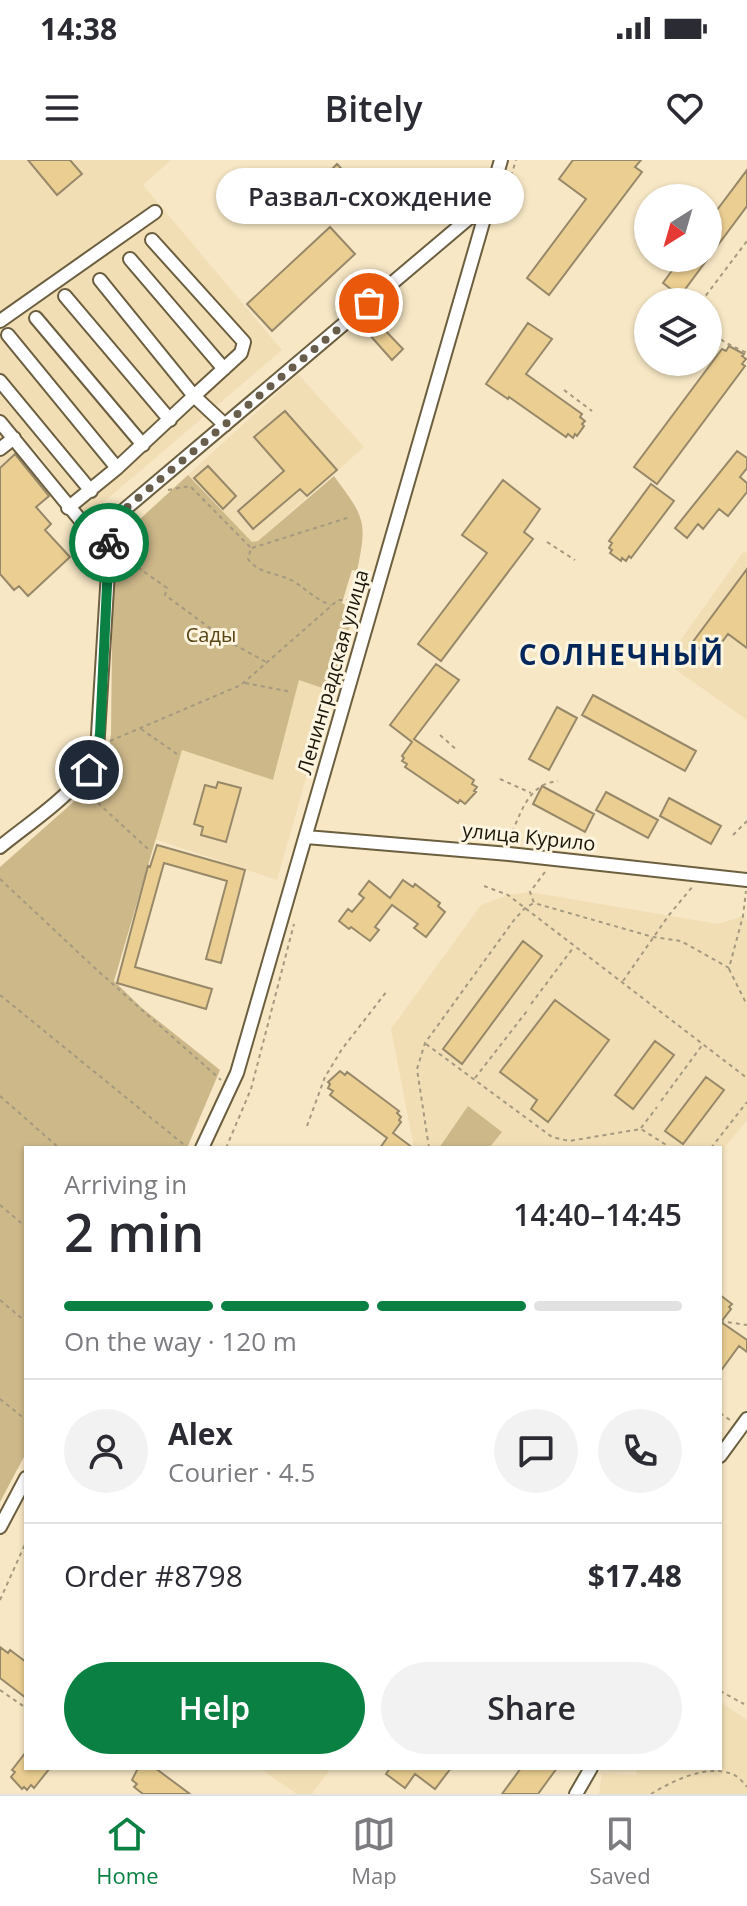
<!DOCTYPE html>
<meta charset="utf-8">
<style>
:root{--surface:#fff;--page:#f2f2f3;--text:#2b2b33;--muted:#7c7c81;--line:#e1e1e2;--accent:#0b8043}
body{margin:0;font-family:"Open Sans",sans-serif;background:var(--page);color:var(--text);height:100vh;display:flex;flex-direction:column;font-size:30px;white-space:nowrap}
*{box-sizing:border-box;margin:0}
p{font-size:26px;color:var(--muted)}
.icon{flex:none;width:44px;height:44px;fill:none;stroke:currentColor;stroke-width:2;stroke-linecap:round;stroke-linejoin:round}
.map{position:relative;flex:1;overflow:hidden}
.side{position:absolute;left:24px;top:986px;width:698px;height:624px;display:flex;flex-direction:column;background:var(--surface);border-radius:0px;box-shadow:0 2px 6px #0004}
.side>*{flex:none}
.needle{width:52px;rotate:217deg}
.fabs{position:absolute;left:634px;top:24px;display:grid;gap:16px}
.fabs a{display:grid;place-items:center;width:88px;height:88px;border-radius:50%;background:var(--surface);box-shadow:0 2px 6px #0004;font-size:40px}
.pin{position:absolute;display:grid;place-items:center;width:68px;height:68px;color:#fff;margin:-34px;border:4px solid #fff;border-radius:50%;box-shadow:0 2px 8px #0007}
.courier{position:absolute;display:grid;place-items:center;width:80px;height:80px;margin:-40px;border:6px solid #0b8043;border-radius:50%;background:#fff;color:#222;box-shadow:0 2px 10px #0007}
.bubble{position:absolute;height:56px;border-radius:28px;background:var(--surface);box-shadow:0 2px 6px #0004;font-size:26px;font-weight:600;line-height:56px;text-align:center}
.overview em{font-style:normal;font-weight:600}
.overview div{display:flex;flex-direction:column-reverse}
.overview{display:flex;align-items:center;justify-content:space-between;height:136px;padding:0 40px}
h1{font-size:52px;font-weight:600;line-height:60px}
.bar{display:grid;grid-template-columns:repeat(4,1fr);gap:12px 8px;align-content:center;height:96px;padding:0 40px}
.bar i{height:10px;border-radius:6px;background:var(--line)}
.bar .on{background:var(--accent)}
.bar p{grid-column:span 4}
.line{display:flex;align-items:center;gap:20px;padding:0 40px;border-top:2px solid var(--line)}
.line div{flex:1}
.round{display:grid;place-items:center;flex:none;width:84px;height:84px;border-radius:42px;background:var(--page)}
.action{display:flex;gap:16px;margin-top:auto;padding:16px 40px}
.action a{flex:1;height:92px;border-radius:48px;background:var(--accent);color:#fff;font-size:32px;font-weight:600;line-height:92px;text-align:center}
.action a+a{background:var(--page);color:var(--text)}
.status{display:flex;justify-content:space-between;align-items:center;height:56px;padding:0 40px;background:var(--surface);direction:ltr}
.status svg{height:22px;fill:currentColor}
header{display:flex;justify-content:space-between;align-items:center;height:104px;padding:0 40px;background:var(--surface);font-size:36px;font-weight:600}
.menu{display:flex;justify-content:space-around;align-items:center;height:112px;border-top:2px solid var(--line);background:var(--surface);font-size:22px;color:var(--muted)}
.menu a{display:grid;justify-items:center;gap:4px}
.menu .on{color:var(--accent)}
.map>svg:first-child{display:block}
</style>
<div class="status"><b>14:38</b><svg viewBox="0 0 49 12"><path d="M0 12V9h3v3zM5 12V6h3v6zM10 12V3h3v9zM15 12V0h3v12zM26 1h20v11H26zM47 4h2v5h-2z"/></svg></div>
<header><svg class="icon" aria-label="menu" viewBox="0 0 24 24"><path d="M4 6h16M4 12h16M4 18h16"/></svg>Bitely<svg class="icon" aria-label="heart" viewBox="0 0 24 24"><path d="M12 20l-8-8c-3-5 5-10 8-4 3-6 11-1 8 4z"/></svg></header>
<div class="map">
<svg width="747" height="1634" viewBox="0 0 747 1634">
<rect width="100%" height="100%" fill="#f7e7c5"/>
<path fill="#f1deb5" d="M0,0H171L143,25L282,190L86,357L34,288L0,316Z
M298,214L364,287L258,381L253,383L188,315Z
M744,391L747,393V560L665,502Z
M299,520L331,531L277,720L155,679L182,589Z
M530,732L718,764L743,756L747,760V960L720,993V988H414L391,869L481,745L508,735Z
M720,1542L747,1560V1634H599L602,1613L636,1615L637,1608H720Z
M259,1608H331L312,1634H297Z"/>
<path fill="#cdb88a" d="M188,315L252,382L258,381L334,316C364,357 368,360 357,411L352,410L342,443L350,448L352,459L331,531L299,520L273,620L182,590L114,821L142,848L220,910L187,988H26V1293L0,1342V707L96,622L109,589L111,574L113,394L128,370Z
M468,946L502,972L489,988H439Z"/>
<path fill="#ebcf92" stroke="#978869" stroke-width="2" d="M28,0H70L82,14L57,35Z
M573,0H641L635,7L642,12L549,135L527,118L586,39L559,19Z
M337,4L355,23L341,35L324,17Z
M747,10V46L680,136L663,123L681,98H708V62Z
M330,67L355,94L272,171L247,144Z
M528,163L552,179L526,214L582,254L580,257L585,261L582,264L584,266L577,276L575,274L573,278L568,274L566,277L509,237L508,239L486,224Z
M379,164L403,189L392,200L368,173Z
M729,186L744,194L742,196L746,199L742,204L745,206L657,324L634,307L722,189L726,191Z
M285,251L337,310L307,336L300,329L253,369L238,351L284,311L254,277Z
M737,291L747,298V308L740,317L747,323V332L728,356L719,349L703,369L698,364L687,378L675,368Z
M15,294L49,336L36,347L51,364L45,370L70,397L28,436L19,426L14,430L0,414V308Z
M208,306L236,336L223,349L194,318Z
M503,320L540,349L524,372L533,379L441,501L418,484L487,393L462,375Z
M651,324L674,341L631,398L629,396L626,401L622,398L621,401L610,393L612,390L609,388L612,383L609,381Z
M747,409V488L728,474L711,497L692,483Z
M436,504L459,520L414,579L474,620L472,624L477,627L474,631L476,632L465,644L460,640L458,643L405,607L407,604L402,601L404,598L402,596L412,582L390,565Z
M593,535L696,591L685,611L582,555Z
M557,547L577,558L549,610L529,599Z
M218,622L241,628L226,682L201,675L203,667L194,664L205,625L216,628Z
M542,626L594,654L585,672L533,644Z
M606,632L658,660L648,678L596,650Z
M669,638L721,666L711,684L660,656Z
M157,685L245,710L221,803L206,799L227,721L164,703L135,807L212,829L206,849L117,823L148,706L150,707Z
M403,720L413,727L415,724L440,743L438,746L445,752L426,777L414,768L418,764L392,745L375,767L379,770L370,781L351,767L349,769L339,761L348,749L352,752L364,738L359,734L369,721L390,738Z
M523,781L542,796L462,904L443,889Z
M555,840L609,880L548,962L531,949L537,940L500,912Z
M655,881L674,895L633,949L615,935Z
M340,911L345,915L347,912L399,951L397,953L401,957L399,960L401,962L393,973L413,988H380L387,978L330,935L333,931L328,928L330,924L328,922Z
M706,917L724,930L683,984L665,971Z
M720,1135L732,1144L729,1147L731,1149L721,1162L747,1180V1192L739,1186L720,1212Z
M0,1487L8,1493L10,1490L26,1502V1538L0,1518Z
M26,1592V1608H50L34,1628L31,1625L27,1630L24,1627L22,1629L11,1617L15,1612L12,1610Z
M138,1608H155L190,1634H143L134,1627L137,1624L132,1620Z
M390,1608H451L435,1629L415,1614L405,1628L386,1614Z
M521,1608H557L538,1634H502Z"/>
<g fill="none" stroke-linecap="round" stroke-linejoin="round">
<defs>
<path id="minor" d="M130,99L224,209
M100,120L194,236L241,193L244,182L152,80
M65,136L170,260
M36,158L143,285
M0,161L155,52
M8,175L117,308
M0,221L91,331
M0,262L86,367L109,373
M0,289L14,278
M68,348L117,308L194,236L225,265
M306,677L509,694L747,720
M0,687C35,658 79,633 97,591L111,363L118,355L488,42
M202,988L237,913L501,0
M720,1296L747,1259
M0,1367L26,1318
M576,1634L591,1608"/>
</defs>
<use href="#minor" stroke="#6c5f40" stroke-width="16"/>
<path stroke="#a5997f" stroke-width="2" stroke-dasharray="4 4" stroke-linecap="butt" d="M497,62L516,0
M701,142L747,81
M708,170L726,183L747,193
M564,230L592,251
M168,330L190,326L251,388L248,399C260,415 277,412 293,421C306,429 316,440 331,445
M547,382L575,400
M252,388L350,357
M123,402L133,404L167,428L165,435L226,480L266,502
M245,523L292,532
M141,569L177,594
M440,575L458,591
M110,581L241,525L338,440H349L359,445
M500,619L531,633
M86,632L148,689
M733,675L747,661
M509,679C521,654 527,624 558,621
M545,712L530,732L534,743L653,777L681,781L729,808L743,756L746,731
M0,719L98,811L221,920
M484,726L508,735L747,918
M729,809L747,845
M623,821L669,755L693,726
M0,835L188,988
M531,844L573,788
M426,884L552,977L569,981L641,969L671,988
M475,918L527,851
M0,936L59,988
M661,941L703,884
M307,966L325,917L342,889L387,831
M641,968L657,947
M226,988L251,929L294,764
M429,988L417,909L425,883L514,760L525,748L534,743
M711,988L747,942
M0,1045L26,1067
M0,1140L26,1162
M720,1161L747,1165
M0,1239L26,1260
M720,1253L730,1260
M0,1440L26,1382
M0,1530L26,1548
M720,1531L744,1544
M651,1634C672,1621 707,1604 732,1614C738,1616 743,1622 747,1627"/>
<use href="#minor" stroke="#fff" stroke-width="12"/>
</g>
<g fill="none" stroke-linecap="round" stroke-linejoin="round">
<path stroke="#685e4b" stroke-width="8" stroke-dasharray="0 14.4" d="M109,383L111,363L118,355L369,143"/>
<path stroke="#0b8043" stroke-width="10" d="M89,610L97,591L100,574L109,383"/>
</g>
<g text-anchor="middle" stroke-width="6" stroke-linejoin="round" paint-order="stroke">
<g font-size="20" fill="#584415" stroke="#fef5e0">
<text x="211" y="482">Сады</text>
</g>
<g font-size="20" fill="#1b1509" stroke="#fef5e0">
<text transform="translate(333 512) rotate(-74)" y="7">Ленинградская улица</text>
<text transform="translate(529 677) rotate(6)" y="7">улица Курило</text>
</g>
<g font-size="28" font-weight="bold" letter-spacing="2" fill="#03275a" stroke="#fef5e0">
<text x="622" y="505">СОЛНЕЧНЫЙ</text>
</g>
</g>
</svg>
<div class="fabs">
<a><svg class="needle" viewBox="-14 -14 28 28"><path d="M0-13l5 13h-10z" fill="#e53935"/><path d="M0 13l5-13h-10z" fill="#7c7c81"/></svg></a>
<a><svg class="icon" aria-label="layers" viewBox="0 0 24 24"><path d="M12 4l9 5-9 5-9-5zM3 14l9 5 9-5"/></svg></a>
</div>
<div class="pin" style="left:369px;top:143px;background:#ea580c"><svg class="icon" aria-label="bag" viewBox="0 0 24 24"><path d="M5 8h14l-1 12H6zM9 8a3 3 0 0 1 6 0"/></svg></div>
<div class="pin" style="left:89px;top:610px;background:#1f2937"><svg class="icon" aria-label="home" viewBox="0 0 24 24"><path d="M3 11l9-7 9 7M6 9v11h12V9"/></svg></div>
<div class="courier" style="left:109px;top:383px"><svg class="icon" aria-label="bike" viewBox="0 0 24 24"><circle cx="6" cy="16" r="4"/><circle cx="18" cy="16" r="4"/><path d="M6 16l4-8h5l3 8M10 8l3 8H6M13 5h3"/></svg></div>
<div class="bubble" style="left:216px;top:8px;width:308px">Развал-схождение</div>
<section class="side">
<div class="overview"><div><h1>2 min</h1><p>Arriving in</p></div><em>14:40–14:45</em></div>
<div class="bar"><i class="on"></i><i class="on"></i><i class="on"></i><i></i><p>On the way · 120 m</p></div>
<div class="line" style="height:144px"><a class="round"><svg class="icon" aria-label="person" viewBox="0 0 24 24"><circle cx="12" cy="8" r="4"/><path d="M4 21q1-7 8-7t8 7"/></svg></a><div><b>Alex</b><p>Courier · 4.5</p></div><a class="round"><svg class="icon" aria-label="chat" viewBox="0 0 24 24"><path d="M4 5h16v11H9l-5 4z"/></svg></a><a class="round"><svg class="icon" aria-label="phone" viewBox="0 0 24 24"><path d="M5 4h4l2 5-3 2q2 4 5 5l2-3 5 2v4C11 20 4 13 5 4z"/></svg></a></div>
<div class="line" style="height:104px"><div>Order #8798</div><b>$17.48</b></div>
<div class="action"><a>Help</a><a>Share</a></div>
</section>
</div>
<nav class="menu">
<a class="on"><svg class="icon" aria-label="home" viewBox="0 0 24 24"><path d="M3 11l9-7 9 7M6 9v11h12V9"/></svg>Home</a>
<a><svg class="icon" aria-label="map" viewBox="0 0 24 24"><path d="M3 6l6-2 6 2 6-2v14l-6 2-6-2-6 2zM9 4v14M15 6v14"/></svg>Map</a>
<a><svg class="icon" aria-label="saved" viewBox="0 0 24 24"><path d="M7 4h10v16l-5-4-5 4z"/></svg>Saved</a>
</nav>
